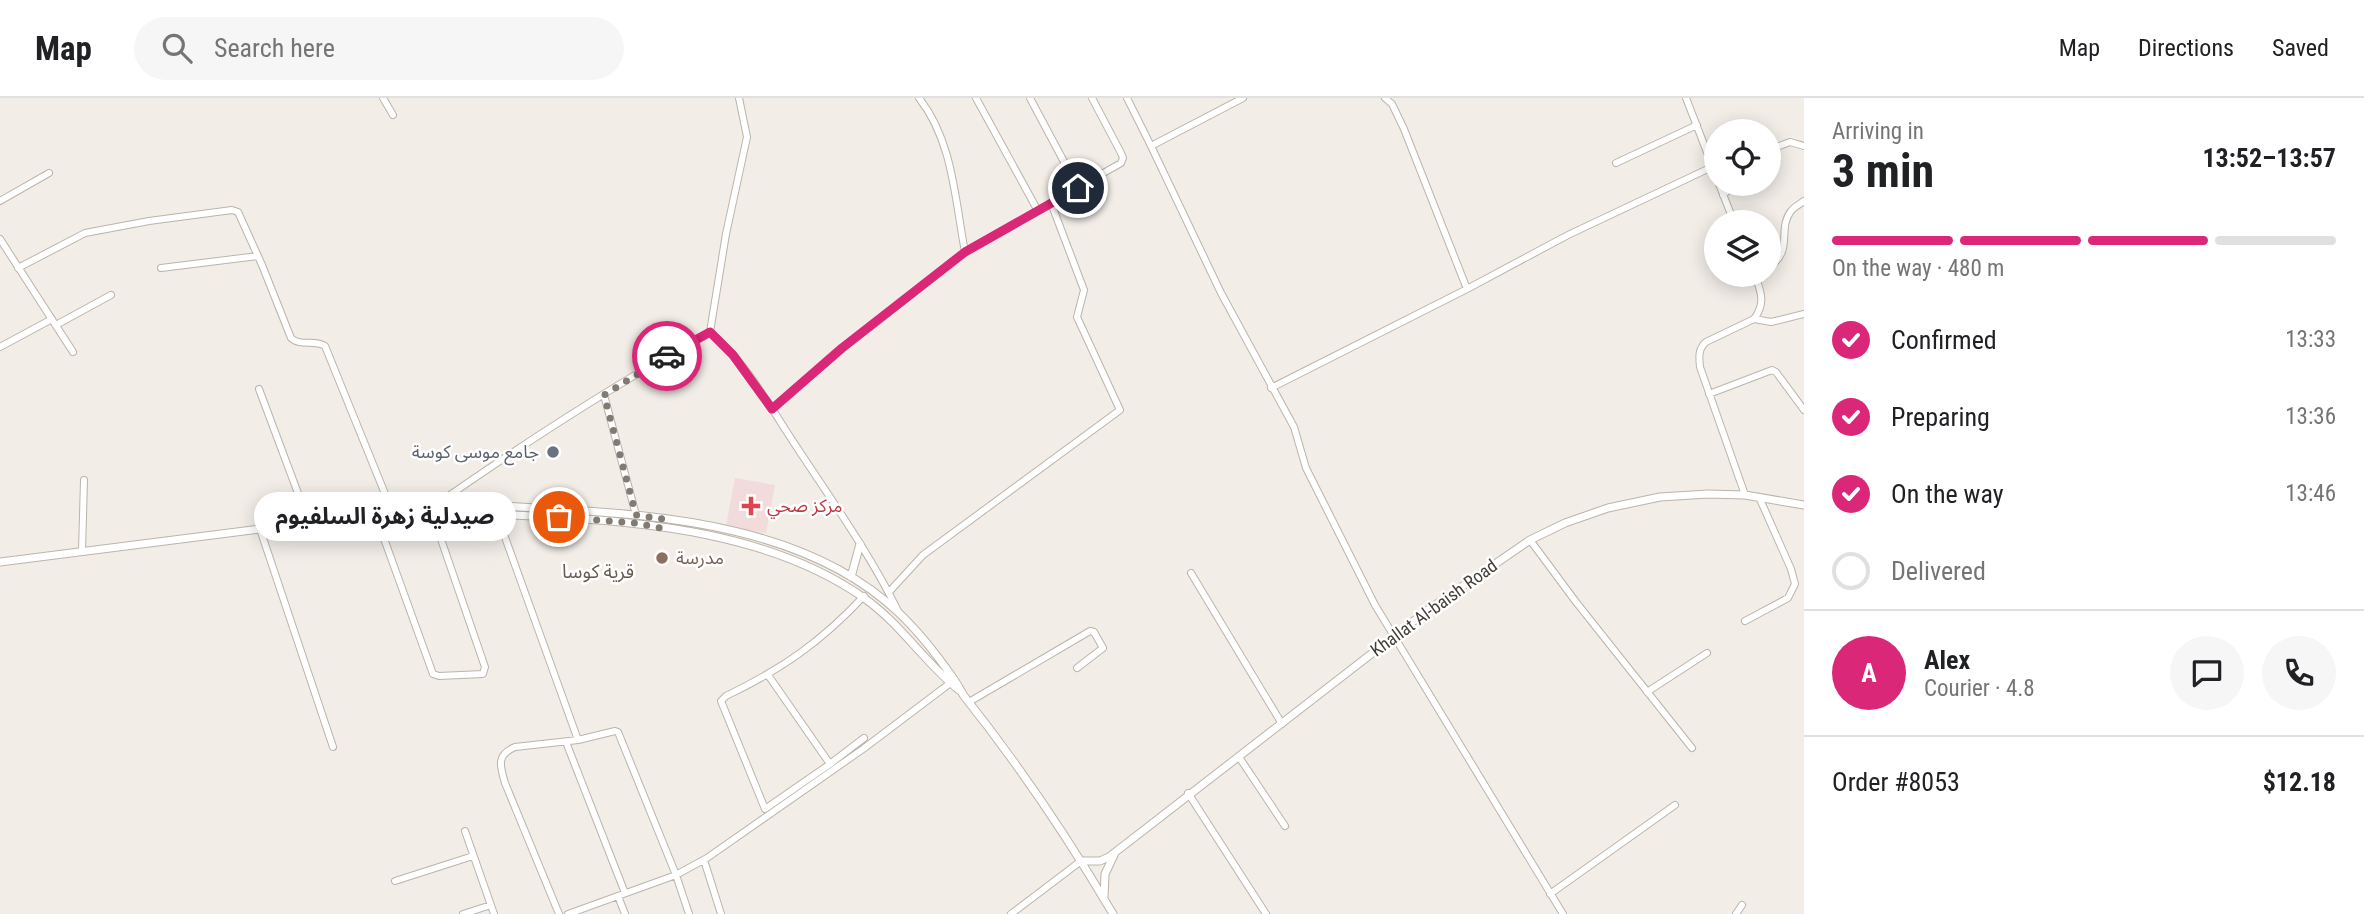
<!DOCTYPE html>
<meta charset="utf-8">
<style>
:root{--surface:#fff;--page:#f6f6f6;--text:#202124;--muted:#757577;--line:#e0e0e0;--accent:#db2777}
body{margin:0;font-family:"Roboto Condensed","Noto Sans Arabic",sans-serif;background:var(--page);color:var(--text);height:100vh;display:flex;flex-direction:column;font-size:26px;white-space:nowrap}
*{box-sizing:border-box;margin:0}
p{font-size:23px;color:var(--muted)}
.icon{flex:none;width:38px;height:38px;fill:none;stroke:currentColor;stroke-width:2;stroke-linecap:round;stroke-linejoin:round}
.map{position:relative;flex:1;overflow:hidden}
.details{display:flex;flex-direction:column;background:var(--surface);width:560px}
.details>*{flex:none}
.buttons{position:absolute;left:1704px;top:21px;display:grid;gap:14px}
.buttons a{display:grid;place-items:center;width:77px;height:77px;border-radius:50%;background:var(--surface);box-shadow:0 4px 18px #0003;font-size:35px}
.pin{position:absolute;display:grid;place-items:center;width:60px;height:60px;color:#fff;margin:-30px;border:4px solid #fff;border-radius:50%;box-shadow:0 2px 7px #0007}
.courier{position:absolute;display:grid;place-items:center;width:70px;height:70px;margin:-35px;border:5px solid #db2777;border-radius:50%;background:#fff;color:#222;box-shadow:0 2px 9px #0007}
.bubble{position:absolute;height:49px;border-radius:24px;background:var(--surface);box-shadow:0 4px 18px #0003;font-size:23px;font-weight:700;line-height:49px;text-align:center}
.overview em{font-style:normal;font-weight:700}
.overview div{display:flex;flex-direction:column-reverse}
.overview{display:flex;align-items:center;justify-content:space-between;height:119px;padding:0 28px}
h1{font-size:46px;font-weight:700;line-height:52px}
.bar{display:grid;grid-template-columns:repeat(4,1fr);gap:10px 7px;align-content:center;height:84px;padding:0 28px}
.bar i{height:9px;border-radius:5px;background:var(--line)}
.bar .selected{background:var(--accent)}
.bar p{grid-column:span 4}
.line{display:flex;align-items:center;gap:18px;padding:0 28px;border-top:2px solid var(--line)}
.line div{flex:1}
.round{display:grid;place-items:center;flex:none;width:74px;height:74px;border-radius:37px;background:var(--page)}
ol{padding:0 28px;list-style:none}
li{display:flex;align-items:center;gap:21px;height:77px}
li p{margin-inline-start:auto}
li .icon{padding:7px;border-radius:50%;background:var(--accent);color:#fff;stroke-width:4}
li:last-child{color:var(--muted)}
li i{width:38px;height:38px;border:4px solid var(--line);border-radius:50%}
header{display:flex;align-items:center;gap:42px;box-sizing:border-box;height:98px;padding:0 35px;background:var(--surface);border-bottom:2px solid var(--line)}
header strong{font-size:33px}
nav{display:flex;gap:38px;margin-inline-start:auto;font-size:24px}
.search{width:490px;height:63px;background:var(--page);display:flex;align-items:center;gap:18px;box-sizing:border-box;padding:0 24px;border-radius:38px;color:var(--muted);font-size:26px}
main{display:flex;flex:1;min-height:0}
.map>svg:first-child{display:block}
</style>
<header>
<strong>Map</strong>
<div class="search"><svg class="icon" aria-label="search" viewBox="0 0 24 24"><circle cx="10" cy="10" r="6"/><path d="M15 15l6 6"/></svg>Search here</div>
<nav><a>Map</a><a>Directions</a><a>Saved</a></nav>
</header>
<main>
<div class="map">
<svg width="1804" height="816" viewBox="0 0 1804 816">
<rect width="100%" height="100%" fill="#f2ede7"/>
<path fill="#f1dcdb" d="M735,380L775,387L766,435L726,428Z"/>
<g fill="none" stroke-linecap="round" stroke-linejoin="round">
<defs>
<path id="minor" d="M383,0L393,17
M919,0C953,43 955,102 965,154
M976,0L1038,113
M1030,0L1078,90
M1127,0L1151,48
M1243,0L1151,48L1221,195L1294,329L1306,370L1375,507L1563,816
M1385,0L1392,6L1404,31L1467,191
M1686,0L1717,80
M1769,52L1790,44L1804,48
M1616,65L1697,27
M1719,86L1734,124
M1723,97L1735,86
M0,103L49,75
M0,141L73,254
M1769,169C1794,153 1777,131 1791,113C1794,109 1800,106 1804,103
M18,170L85,135L149,123L232,112L238,114L262,167L291,240C300,249 315,241 325,248L392,413
M161,170L258,158
M1754,221L1771,224L1804,216
M56,227L111,197
M710,234C745,263 769,307 794,345C830,400 869,454 898,513
M710,234L726,136L747,39L739,0
M0,249L52,221
M1271,290L1467,191L1568,137L1712,69
M259,291L308,422
M1709,296L1772,272L1776,274L1804,312
M604,297L636,417
M772,311L843,250L965,154L1121,65L1123,60L1121,55L1092,0
M1745,397L1700,269C1699,259 1698,251 1706,244L1754,221C1766,205 1761,194 1755,177
M434,408C523,346 615,286 710,234
M497,417L578,642
M378,424L433,576L439,578L483,576L485,569L433,418
M260,431L333,649
M1530,442L1576,504L1692,650
M82,453L84,382
M1191,475L1282,626
M889,494L923,457L1120,312L1077,219L1084,192L1051,105
M1745,523L1788,500L1795,486L1791,471L1759,399
M768,577L830,666L765,711L721,603L726,598C782,571 821,544 864,498
M1647,594L1707,555
M969,604L1090,533L1094,534L1103,550L1077,570
M566,644L625,795
M1239,659L1285,728
M830,666L864,640
M1188,695L1266,816
M465,733L494,816
M704,762L721,816
M395,783L473,758
M1550,796L1675,707
M618,798L625,816
M463,816L491,807
M559,816L505,685C500,668 496,657 515,649L578,642L615,633L618,634L676,777L689,816
M568,816L676,777L707,760L863,651L953,583
M1011,816L1081,763
M1736,816L1742,807"/>
<path id="tertiary" d="M260,431L272,436C329,429 387,420 445,417C475,415 505,417 535,418C644,423 772,435 864,500C901,526 924,564 959,592
M0,464L260,431L272,426C331,420 391,410 451,407C484,406 518,409 551,411C668,417 810,430 899,515C919,534 937,557 953,580C957,585 960,592 964,598C1019,667 1068,740 1113,816
M851,479L860,446
M1081,763H1100L1109,759L1428,512L1530,442L1565,425L1608,410L1660,399L1708,396L1745,397L1804,407
M1104,799L1105,776L1114,757"/>
</defs>
<use href="#minor" stroke="#bcb4aa" stroke-width="8"/>
<use href="#tertiary" stroke="#bcb4aa" stroke-width="9"/>
<use href="#minor" stroke="#fff" stroke-width="6"/>
<use href="#tertiary" stroke="#fff" stroke-width="7"/>
</g>
<g fill="none" stroke-linecap="round" stroke-linejoin="round">
<path stroke="#817b74" stroke-width="7" stroke-dasharray="0 12.6" d="M559,419L635,425L661,430L663,421L636,417L604,297L667,258"/>
<path stroke="#db2777" stroke-width="9" d="M667,258L710,234L733,257L772,311L842,250L965,154L1078,90"/>
</g>
<circle fill="#6b7280" stroke="#fff" stroke-width="2.5" cx="553" cy="354" r="7"/>
<path fill="#e0444e" stroke="#fff" stroke-width="2.5" d="M747.5 397.5h7v7h7v7h-7v7h-7v-7h-7v-7h7z"/>
<circle fill="#8d6e63" stroke="#fff" stroke-width="2.5" cx="662" cy="460" r="7"/>
<g text-anchor="middle" stroke-width="5" stroke-linejoin="round" paint-order="stroke">
<g font-size="18" fill="#5b616d" stroke="#fff" text-anchor="end">
<text x="539" y="360">جامع موسى كوسة</text>
</g>
<g font-size="18" fill="#be3a42" stroke="#fff" text-anchor="start">
<text x="767" y="414">مركز صحي</text>
</g>
<g font-size="18" fill="#785e54" stroke="#fff" text-anchor="start">
<text x="676" y="466">مدرسة</text>
</g>
<g font-size="18" fill="#443e36" stroke="#fff">
<text transform="translate(1434 510) rotate(-36)" y="6">Khallat Al-baish Road</text>
</g>
<g font-size="19" fill="#665b4f" stroke="#fff">
<text x="598" y="480">قرية كوسا</text>
</g>
</g>
</svg>
<div class="buttons">
<a><svg class="icon" aria-label="locate" viewBox="0 0 24 24"><circle cx="12" cy="12" r="6"/><path d="M12 2v4M12 18v4M2 12h4M18 12h4"/></svg></a>
<a><svg class="icon" aria-label="layers" viewBox="0 0 24 24"><path d="M12 4l9 5-9 5-9-5zM3 14l9 5 9-5"/></svg></a>
</div>
<div class="pin" style="left:559px;top:419px;background:#ea580c"><svg class="icon" aria-label="bag" viewBox="0 0 24 24"><path d="M5 8h14l-1 12H6zM9 8a3 3 0 0 1 6 0"/></svg></div>
<div class="pin" style="left:1078px;top:90px;background:#1f2937"><svg class="icon" aria-label="home" viewBox="0 0 24 24"><path d="M3 11l9-7 9 7M6 9v11h12V9"/></svg></div>
<div class="courier" style="left:667px;top:258px"><svg class="icon" aria-label="car" viewBox="0 0 24 24"><path d="M5 17H2v-5l4-1 3-4h7l3 4 3 1v5h-3M9 17h6M6 11h13"/><circle cx="7" cy="17" r="2"/><circle cx="17" cy="17" r="2"/></svg></div>
<div class="bubble" style="left:254px;top:394px;width:262px">صيدلية زهرة السلفيوم</div>
</div>
<section class="details">
<div class="overview"><div><h1>3 min</h1><p>Arriving in</p></div><em>13:52–13:57</em></div>
<div class="bar"><i class="selected"></i><i class="selected"></i><i class="selected"></i><i></i><p>On the way · 480 m</p></div>
<ol>
<li><svg class="icon" aria-label="check" viewBox="0 0 24 24"><path d="M5 12l5 5 9-10"/></svg>Confirmed<p>13:33</p></li>
<li><svg class="icon" aria-label="check" viewBox="0 0 24 24"><path d="M5 12l5 5 9-10"/></svg>Preparing<p>13:36</p></li>
<li><svg class="icon" aria-label="check" viewBox="0 0 24 24"><path d="M5 12l5 5 9-10"/></svg>On the way<p>13:46</p></li>
<li><i></i>Delivered</li>
</ol>
<div class="line" style="height:126px"><b class="round" style="background:var(--accent);color:#fff">A</b><div><b>Alex</b><p>Courier · 4.8</p></div><a class="round"><svg class="icon" aria-label="chat" viewBox="0 0 24 24"><path d="M4 5h16v11H9l-5 4z"/></svg></a><a class="round"><svg class="icon" aria-label="phone" viewBox="0 0 24 24"><path d="M5 4h4l2 5-3 2q2 4 5 5l2-3 5 2v4C11 20 4 13 5 4z"/></svg></a></div>
<div class="line" style="height:91px"><div>Order #8053</div><b>$12.18</b></div>
</section>
</main>
